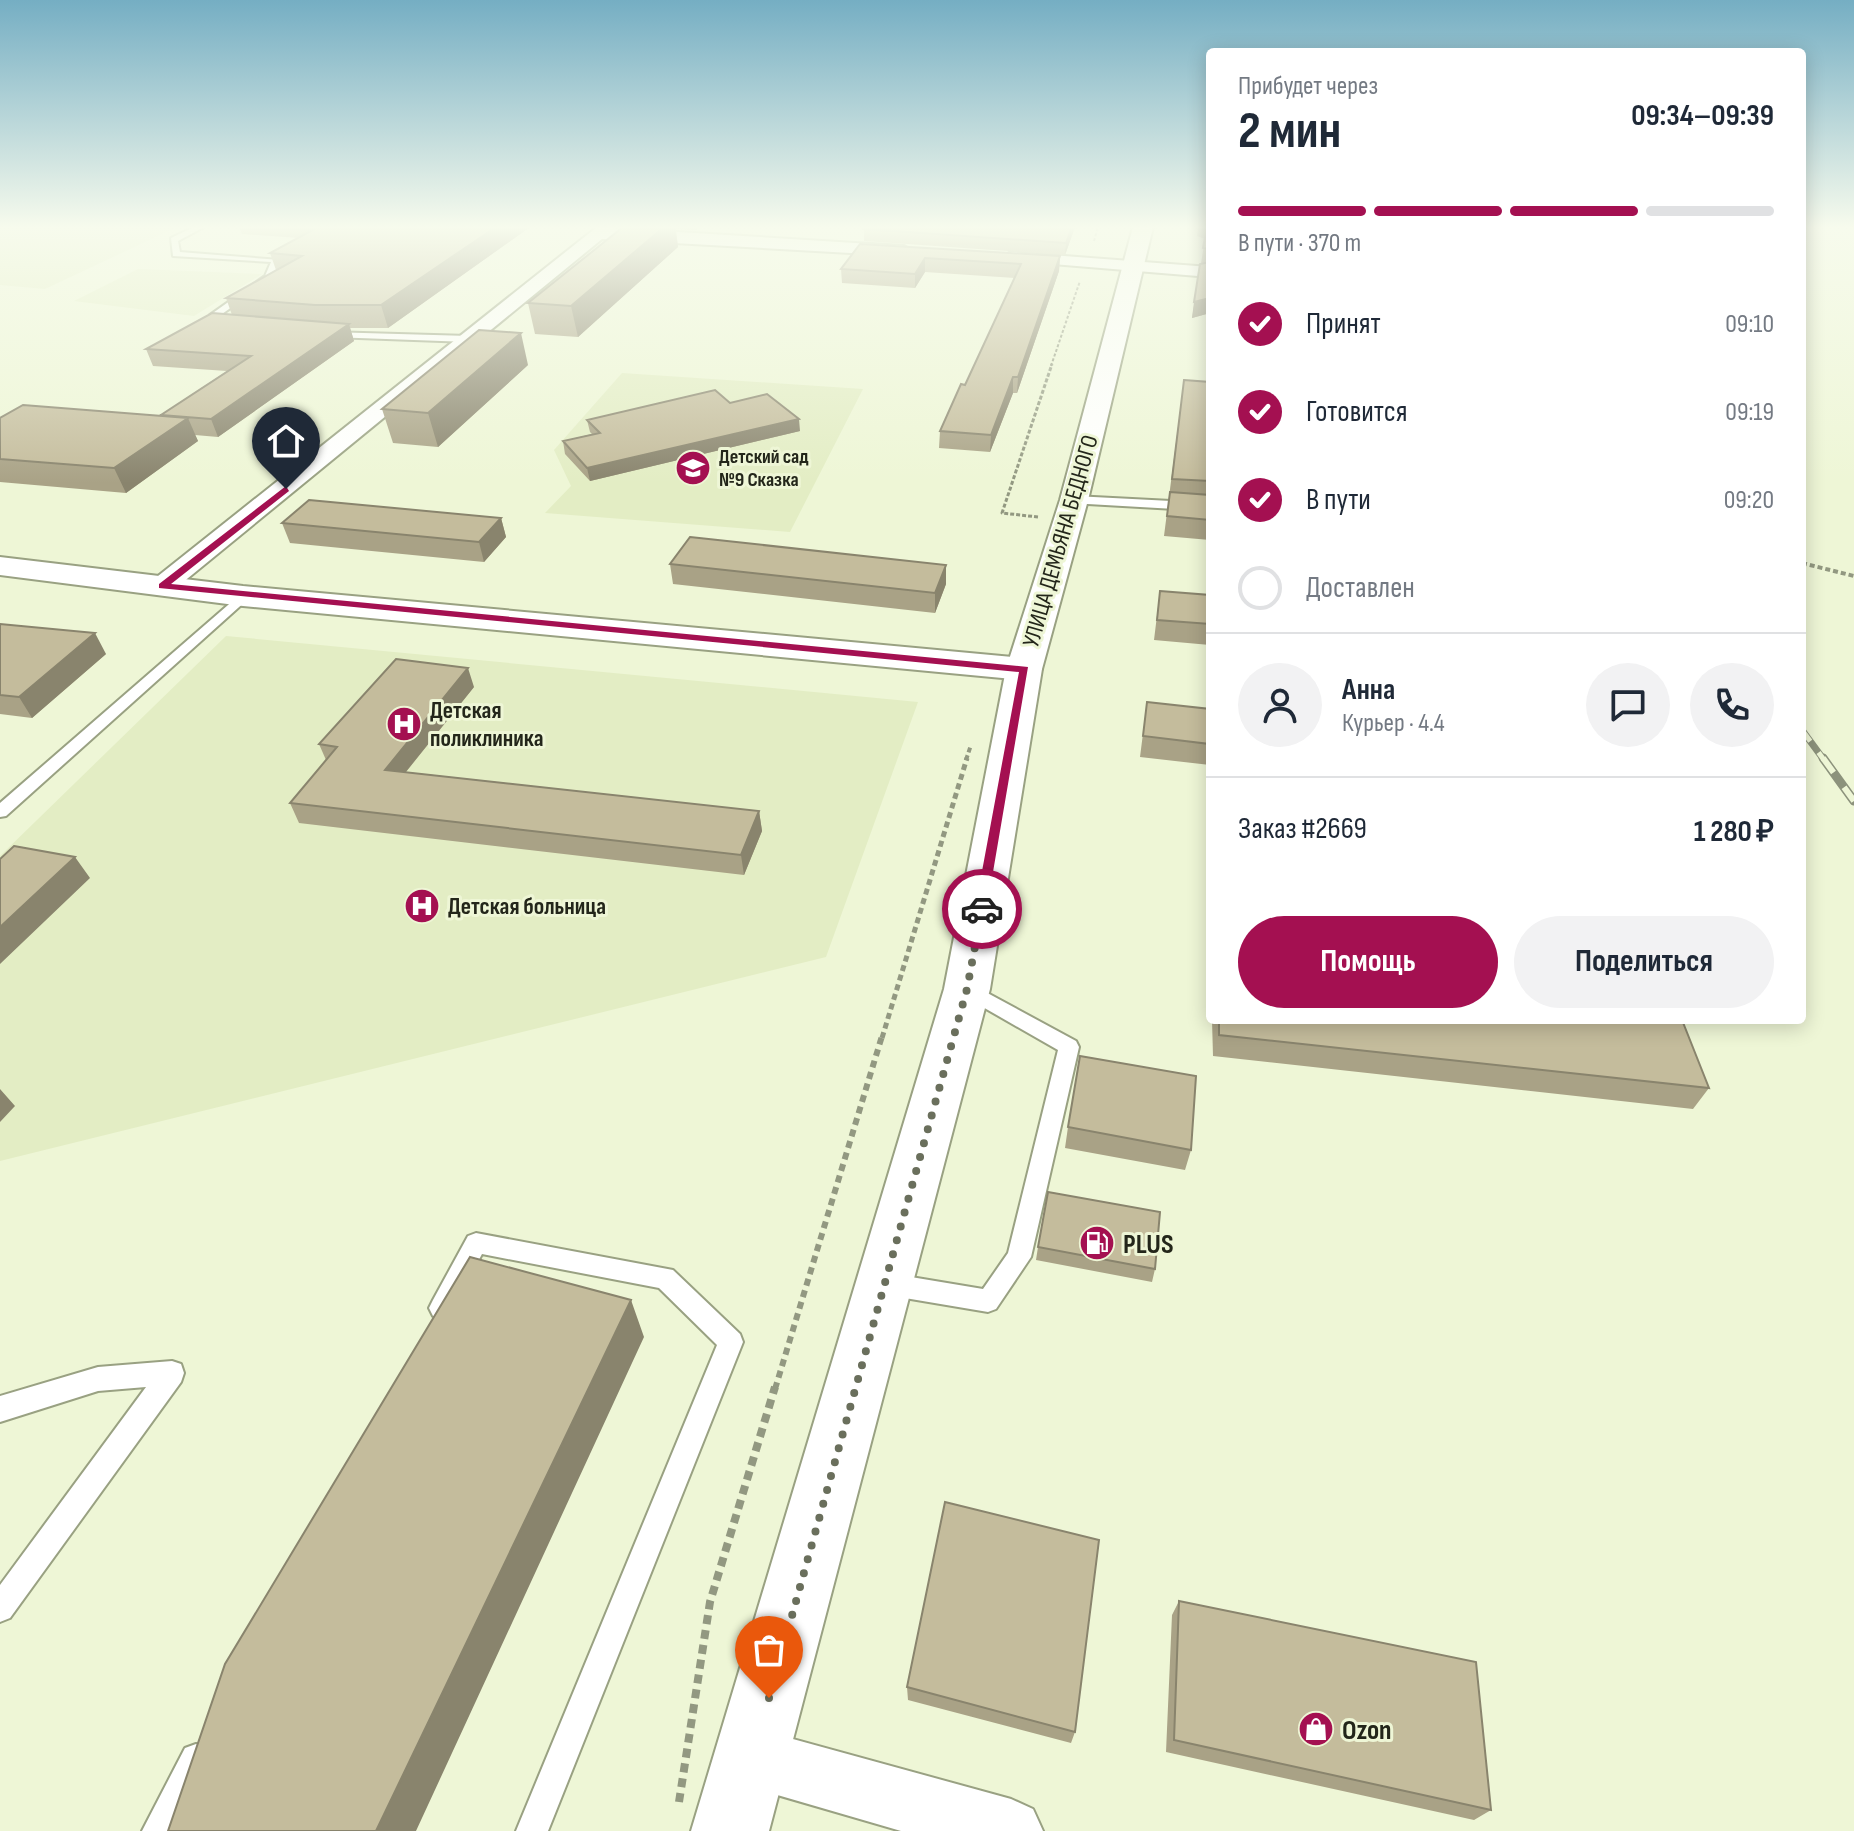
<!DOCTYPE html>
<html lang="ru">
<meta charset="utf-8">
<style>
:root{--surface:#fff;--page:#f2f2f3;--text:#1f2937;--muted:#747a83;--line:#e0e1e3;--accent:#a41051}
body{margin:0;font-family:"Sofia Sans Condensed",sans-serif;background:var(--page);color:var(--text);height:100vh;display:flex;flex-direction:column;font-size:30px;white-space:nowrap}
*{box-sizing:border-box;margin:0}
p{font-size:26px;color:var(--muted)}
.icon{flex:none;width:44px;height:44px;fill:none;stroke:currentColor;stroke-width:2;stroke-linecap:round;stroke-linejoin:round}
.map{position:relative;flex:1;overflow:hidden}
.panel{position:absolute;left:1206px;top:48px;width:600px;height:976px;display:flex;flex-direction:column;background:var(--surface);border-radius:8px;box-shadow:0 4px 20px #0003}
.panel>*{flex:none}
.pin{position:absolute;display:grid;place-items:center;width:68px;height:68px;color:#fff;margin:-82px -34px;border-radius:50% 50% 50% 0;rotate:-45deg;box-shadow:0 0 8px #0007}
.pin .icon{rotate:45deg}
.courier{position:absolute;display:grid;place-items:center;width:80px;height:80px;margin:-40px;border:6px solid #a41051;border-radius:50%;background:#fff;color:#222;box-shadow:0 2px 10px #0007}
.summary em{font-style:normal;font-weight:700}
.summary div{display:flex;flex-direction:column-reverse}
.summary{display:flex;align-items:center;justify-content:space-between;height:136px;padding:0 32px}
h1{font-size:52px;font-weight:700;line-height:60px}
.bar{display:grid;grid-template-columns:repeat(4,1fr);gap:12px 8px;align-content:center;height:96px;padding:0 32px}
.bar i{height:10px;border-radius:6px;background:var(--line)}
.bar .selected{background:var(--accent)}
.bar p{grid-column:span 4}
.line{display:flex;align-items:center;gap:20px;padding:0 32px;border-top:2px solid var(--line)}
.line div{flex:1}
.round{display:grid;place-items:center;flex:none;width:84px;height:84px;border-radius:42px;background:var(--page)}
ol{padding:0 32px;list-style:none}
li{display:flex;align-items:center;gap:24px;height:88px}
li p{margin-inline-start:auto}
li .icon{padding:8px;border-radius:50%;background:var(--accent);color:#fff;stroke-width:4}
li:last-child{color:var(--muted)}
li i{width:44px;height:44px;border:4px solid var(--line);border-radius:50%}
.cta{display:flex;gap:16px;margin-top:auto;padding:16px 32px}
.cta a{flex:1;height:92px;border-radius:48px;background:var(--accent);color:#fff;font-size:32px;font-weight:700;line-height:92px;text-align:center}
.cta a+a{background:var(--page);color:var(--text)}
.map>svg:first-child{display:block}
</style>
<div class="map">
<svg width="1854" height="1831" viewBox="0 0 1854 1831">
<rect width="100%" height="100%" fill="#eef6d6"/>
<path fill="#e3edc4" d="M0,227H177L45,289L0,285Z
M138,269L262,274L194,316L74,301Z
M622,373L863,389L790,532L545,513L571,486L554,450Z
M226,636L918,702L826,957L0,1161V856Z"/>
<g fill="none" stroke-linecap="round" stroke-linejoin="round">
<defs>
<path id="service" d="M194,227H204L178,241L180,252L280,260L272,279L219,316V322L229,323V327L211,326L210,315L265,276L271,262L173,256L171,238Z
M328,332L469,336L474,339L469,342L331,337L326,334Z
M1074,496L1210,503V511L1070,503V497Z
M243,592L248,593V599L6,816L0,817V803Z
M967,982L1076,1041L1079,1047L1031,1257L996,1309L988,1312L887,1295L879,1292L875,1284L879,1276L887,1273L983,1289L1008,1253L1058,1050L960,994L957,989L960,984Z
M476,1233L673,1270L740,1334L743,1342L548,1831H516L717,1345L659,1288L482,1254L449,1316L441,1319L433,1316L429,1308L433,1300L468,1236Z
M172,1361L181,1364L184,1373L181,1382L10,1618L0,1622V1585L146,1387L98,1391L0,1422V1396L98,1367Z
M196,1744L207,1748L211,1759L175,1831H142L185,1748Z"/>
<path id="minor" d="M597,227L904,246L912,251L904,256L602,239L171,592H153L149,586L153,580Z
M1011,252L1210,267V277L1005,260L1003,257Z
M753,1728L1011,1799L1033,1809L1043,1831H901L753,1788L731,1780L723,1758L731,1736Z"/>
<path id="tertiary" d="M0,557L243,586L1024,658L1036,662L1042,669L1036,676L1024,680L243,606L0,575Z"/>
<path id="secondary" d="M1133,227H1153L1088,500L1042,669L990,989L769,1831H691L944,989L1006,669L1060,500Z"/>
</defs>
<use href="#service" stroke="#99a182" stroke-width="4"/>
<use href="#minor" stroke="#99a182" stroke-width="4"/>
<use href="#tertiary" stroke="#99a182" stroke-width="4"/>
<use href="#secondary" stroke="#99a182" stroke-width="4"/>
<path stroke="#929881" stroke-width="2" stroke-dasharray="3 2" stroke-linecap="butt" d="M1094,241L1098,227
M1051,366L1080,281"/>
<path stroke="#929881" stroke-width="3" stroke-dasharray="4 2" stroke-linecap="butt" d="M1038,517L1002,513L1052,364"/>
<path stroke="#929881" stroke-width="4" stroke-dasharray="5 3" stroke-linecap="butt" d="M1802,563L1854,576
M966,760L971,745"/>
<path stroke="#929881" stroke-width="5" stroke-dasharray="6 4" stroke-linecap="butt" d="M882,1038L967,758"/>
<path stroke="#929881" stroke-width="6" stroke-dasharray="7 5" stroke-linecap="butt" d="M775,1389L882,1036"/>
<path stroke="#929881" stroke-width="8" stroke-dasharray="9 6" stroke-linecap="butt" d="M679,1802L710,1602L775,1387"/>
<use href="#service" fill="#fff" fill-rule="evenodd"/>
<use href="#minor" fill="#fff" fill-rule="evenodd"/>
<use href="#tertiary" fill="#fff" fill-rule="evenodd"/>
<use href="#secondary" fill="#fff" fill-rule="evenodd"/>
<defs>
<path id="rail-far1" d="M1802,730L1824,760"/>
<path id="rail" d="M1823,758L1854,801"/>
</defs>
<use href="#rail-far1" stroke="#8c927c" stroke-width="7"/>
<use href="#rail" stroke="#8c927c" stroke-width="9"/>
<use href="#rail-far1" stroke="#eef6d6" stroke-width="5" stroke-dasharray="14" stroke-linecap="butt"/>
<use href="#rail" stroke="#eef6d6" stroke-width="6" stroke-dasharray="18" stroke-linecap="butt"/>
</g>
<path fill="#a9a286" d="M239,227H530L388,328H350L354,341L218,437L195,435L198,441L126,493L0,482V418L161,415L227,371L153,366L146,349L232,315L226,298L276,270L270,253L299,238L242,234Z
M623,227H700L696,230L676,229L678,247L578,337L535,334L528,303Z
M1075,227L1065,255L864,241V229Z
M1198,227H1210V313L1192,318L1205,239L1197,236Z
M860,244L1060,256L1059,271L1017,393H1013L990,452L939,448L940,431L965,385L1015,278L925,272L915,288L842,283L841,269Z
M528,365L438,447L393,443L382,409Z
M1184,380L1210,382V540L1164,536Z
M730,403L800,431L590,481L565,454L563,441L592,434L590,432L587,420Z
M501,518L506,537L484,562L290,543L282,523Z
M670,564L946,565V584L935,613L673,584Z
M1160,591L1210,595V645L1154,640Z
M0,624L106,654L32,718L0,714Z
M474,687L406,772L759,811L762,831L744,875L299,823L290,803L326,760L319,744Z
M1147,702L1210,709V765L1140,757Z
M1212,1020H1682L1709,1088L1693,1109L1213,1056Z
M1068,1127L1191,1150L1185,1170L1065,1148Z
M1038,1247L1155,1269L1152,1282L1036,1260Z
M1179,1601L1491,1810L1474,1820L1166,1752L1172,1615Z
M907,1687L1075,1732L1071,1743L908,1700Z"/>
<path fill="#89846d" d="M496,227H530L388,328L381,305Z
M664,227H675L678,247L578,337L571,306Z
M1072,227H1075L1065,255L1066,243Z
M1060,256L1059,271L1017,393L1018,377Z
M925,258V272L915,288V274Z
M1210,298V313L1192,318L1194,302Z
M349,324L354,341L218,437L211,419Z
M521,333L528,365L438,447L428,413Z
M1013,377V393L990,452L991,435Z
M188,418L198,441L126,493L114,468Z
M799,419L800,431L590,481L587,468Z
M501,518L506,537L484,562L479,542Z
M946,565V584L935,613V593Z
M95,633L106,654L32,718L19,697Z
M468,668L474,687L392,789L385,770Z
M759,811L762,831L744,875L741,855Z
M75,857L90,878L0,964V927Z
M0,1089L15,1106L0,1122Z
M631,1300L644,1337L416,1831H376Z"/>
<path fill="#c4bc9c" stroke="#89846d" stroke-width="2" d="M318,227H496L381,305H315L226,298L302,256L270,253Z
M623,227H664L571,306L528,303Z
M866,227H1072L1066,243L864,229Z
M1207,227H1210V249L1203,248Z
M860,244L1060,256L1018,377H1013L991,435L940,431L961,384L965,385L1021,264L925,258L915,274L841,269Z
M1210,262V298L1194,302L1200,264Z
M212,313L349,324L211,419L161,415L251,356L146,349Z
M479,330L521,333L428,413L382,409Z
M1184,380L1210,382V481L1172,479Z
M715,390L730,403L767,394L799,419L587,468L563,441L600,433L587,420Z
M23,405L188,418L114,468L0,459V418Z
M1170,492L1210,495V520L1167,516Z
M309,500L501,518L479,542L282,523Z
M690,537L946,565L935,593L670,564Z
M1160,591L1210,595V624L1157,620Z
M0,624L95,633L19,697L0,695Z
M396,659L468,668L385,770L759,811L741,855L290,803L337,747L319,744Z
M1147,702L1210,709V744L1143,736Z
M14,846L75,857L0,927V859Z
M1219,1020H1682L1709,1088L1219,1035Z
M1080,1056L1196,1076L1191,1150L1068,1127Z
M1048,1192L1160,1212L1155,1269L1038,1247Z
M470,1257L631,1300L376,1831H168L225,1664Z
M945,1502L1099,1540L1075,1732L907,1687Z
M1179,1601L1476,1662L1491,1810L1174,1740Z"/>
<linearGradient id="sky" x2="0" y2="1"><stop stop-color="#75aec3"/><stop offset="0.47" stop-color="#f7fbed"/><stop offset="1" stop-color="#f7fbed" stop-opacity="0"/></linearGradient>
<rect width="1854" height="483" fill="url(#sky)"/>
<path fill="#a41051" d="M286,486L289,491L171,584L1028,667L986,913L975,909L1019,672L159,588V584Z"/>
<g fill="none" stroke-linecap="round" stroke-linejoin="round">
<path stroke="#6a6f5c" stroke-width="8" stroke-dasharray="0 14.4" d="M769,1698L967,989L982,909"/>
</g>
<defs>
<symbol id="school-disc" viewBox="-11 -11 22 22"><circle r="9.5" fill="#a41051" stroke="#eef6d6"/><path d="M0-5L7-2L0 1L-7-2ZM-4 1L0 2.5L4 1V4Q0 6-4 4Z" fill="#fff"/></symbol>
<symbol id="hospital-disc" viewBox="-11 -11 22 22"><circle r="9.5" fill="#a41051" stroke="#eef6d6"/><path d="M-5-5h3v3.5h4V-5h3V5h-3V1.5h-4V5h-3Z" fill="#fff"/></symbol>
<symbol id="fuel-disc" viewBox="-11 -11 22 22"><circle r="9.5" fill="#a41051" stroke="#eef6d6"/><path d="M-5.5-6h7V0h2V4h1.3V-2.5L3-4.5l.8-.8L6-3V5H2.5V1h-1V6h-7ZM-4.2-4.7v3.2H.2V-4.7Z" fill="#fff"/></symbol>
<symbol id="shop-disc" viewBox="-11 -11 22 22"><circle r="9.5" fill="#a41051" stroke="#eef6d6"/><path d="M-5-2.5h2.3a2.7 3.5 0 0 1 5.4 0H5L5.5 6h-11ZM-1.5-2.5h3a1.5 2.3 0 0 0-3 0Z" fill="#fff"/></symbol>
</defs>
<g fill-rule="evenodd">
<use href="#school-disc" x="673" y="448" width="40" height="40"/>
<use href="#hospital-disc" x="384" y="704" width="40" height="40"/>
<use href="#hospital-disc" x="402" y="886" width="40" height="40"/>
<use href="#fuel-disc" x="1077" y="1223" width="40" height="40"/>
<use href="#shop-disc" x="1296" y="1709" width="40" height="40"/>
</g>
<g text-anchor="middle" stroke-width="6" stroke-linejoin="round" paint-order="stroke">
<g font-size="20" font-weight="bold" fill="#23261a" stroke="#eef6d6" text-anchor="start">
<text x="719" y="463">Детский сад<tspan x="719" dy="23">№9 Сказка</tspan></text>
</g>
<g font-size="24" fill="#23261a" stroke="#eef6d6">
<text transform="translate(1060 541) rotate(-74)" y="8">УЛИЦА ДЕМЬЯНА БЕДНОГО</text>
</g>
<g font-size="24" font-weight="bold" fill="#23261a" stroke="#eef6d6" text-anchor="start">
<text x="430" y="718">Детская<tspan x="430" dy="28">поликлиника</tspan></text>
<text x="448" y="914">Детская больница</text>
</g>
<g font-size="28" font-weight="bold" fill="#23261a" stroke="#eef6d6" text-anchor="start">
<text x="1123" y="1253">PLUS</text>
<text x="1342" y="1739">Ozon</text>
</g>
</g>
</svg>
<div class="pin" style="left:769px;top:1698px;background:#ea580c"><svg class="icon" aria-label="bag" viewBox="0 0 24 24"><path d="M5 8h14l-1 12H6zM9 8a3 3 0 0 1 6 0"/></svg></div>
<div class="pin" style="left:286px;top:489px;background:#1f2937"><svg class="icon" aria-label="home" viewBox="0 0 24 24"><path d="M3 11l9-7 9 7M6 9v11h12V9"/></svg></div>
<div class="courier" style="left:982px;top:909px"><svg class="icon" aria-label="car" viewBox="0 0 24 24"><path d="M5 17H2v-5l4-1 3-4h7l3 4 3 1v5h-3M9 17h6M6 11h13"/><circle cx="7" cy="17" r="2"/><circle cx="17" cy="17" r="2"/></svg></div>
<section class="panel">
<div class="summary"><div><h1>2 мин</h1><p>Прибудет через</p></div><em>09:34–09:39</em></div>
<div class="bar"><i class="selected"></i><i class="selected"></i><i class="selected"></i><i></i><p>В пути · 370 m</p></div>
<ol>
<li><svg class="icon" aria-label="check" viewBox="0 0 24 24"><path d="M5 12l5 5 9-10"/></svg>Принят<p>09:10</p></li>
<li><svg class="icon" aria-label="check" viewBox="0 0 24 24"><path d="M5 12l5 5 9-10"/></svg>Готовится<p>09:19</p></li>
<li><svg class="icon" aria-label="check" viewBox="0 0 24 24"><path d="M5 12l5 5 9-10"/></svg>В пути<p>09:20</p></li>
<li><i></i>Доставлен</li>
</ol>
<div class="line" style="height:144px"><a class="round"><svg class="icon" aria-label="person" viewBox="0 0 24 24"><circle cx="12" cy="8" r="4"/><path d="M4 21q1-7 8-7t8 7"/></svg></a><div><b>Анна</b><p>Курьер · 4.4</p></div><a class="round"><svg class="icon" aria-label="chat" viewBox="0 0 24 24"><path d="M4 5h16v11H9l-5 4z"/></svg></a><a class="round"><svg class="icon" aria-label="phone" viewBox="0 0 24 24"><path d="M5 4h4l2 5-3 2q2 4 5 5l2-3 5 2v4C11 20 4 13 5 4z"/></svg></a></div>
<div class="line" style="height:104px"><div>Заказ #2669</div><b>1 280 ₽</b></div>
<div class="cta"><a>Помощь</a><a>Поделиться</a></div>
</section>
</div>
